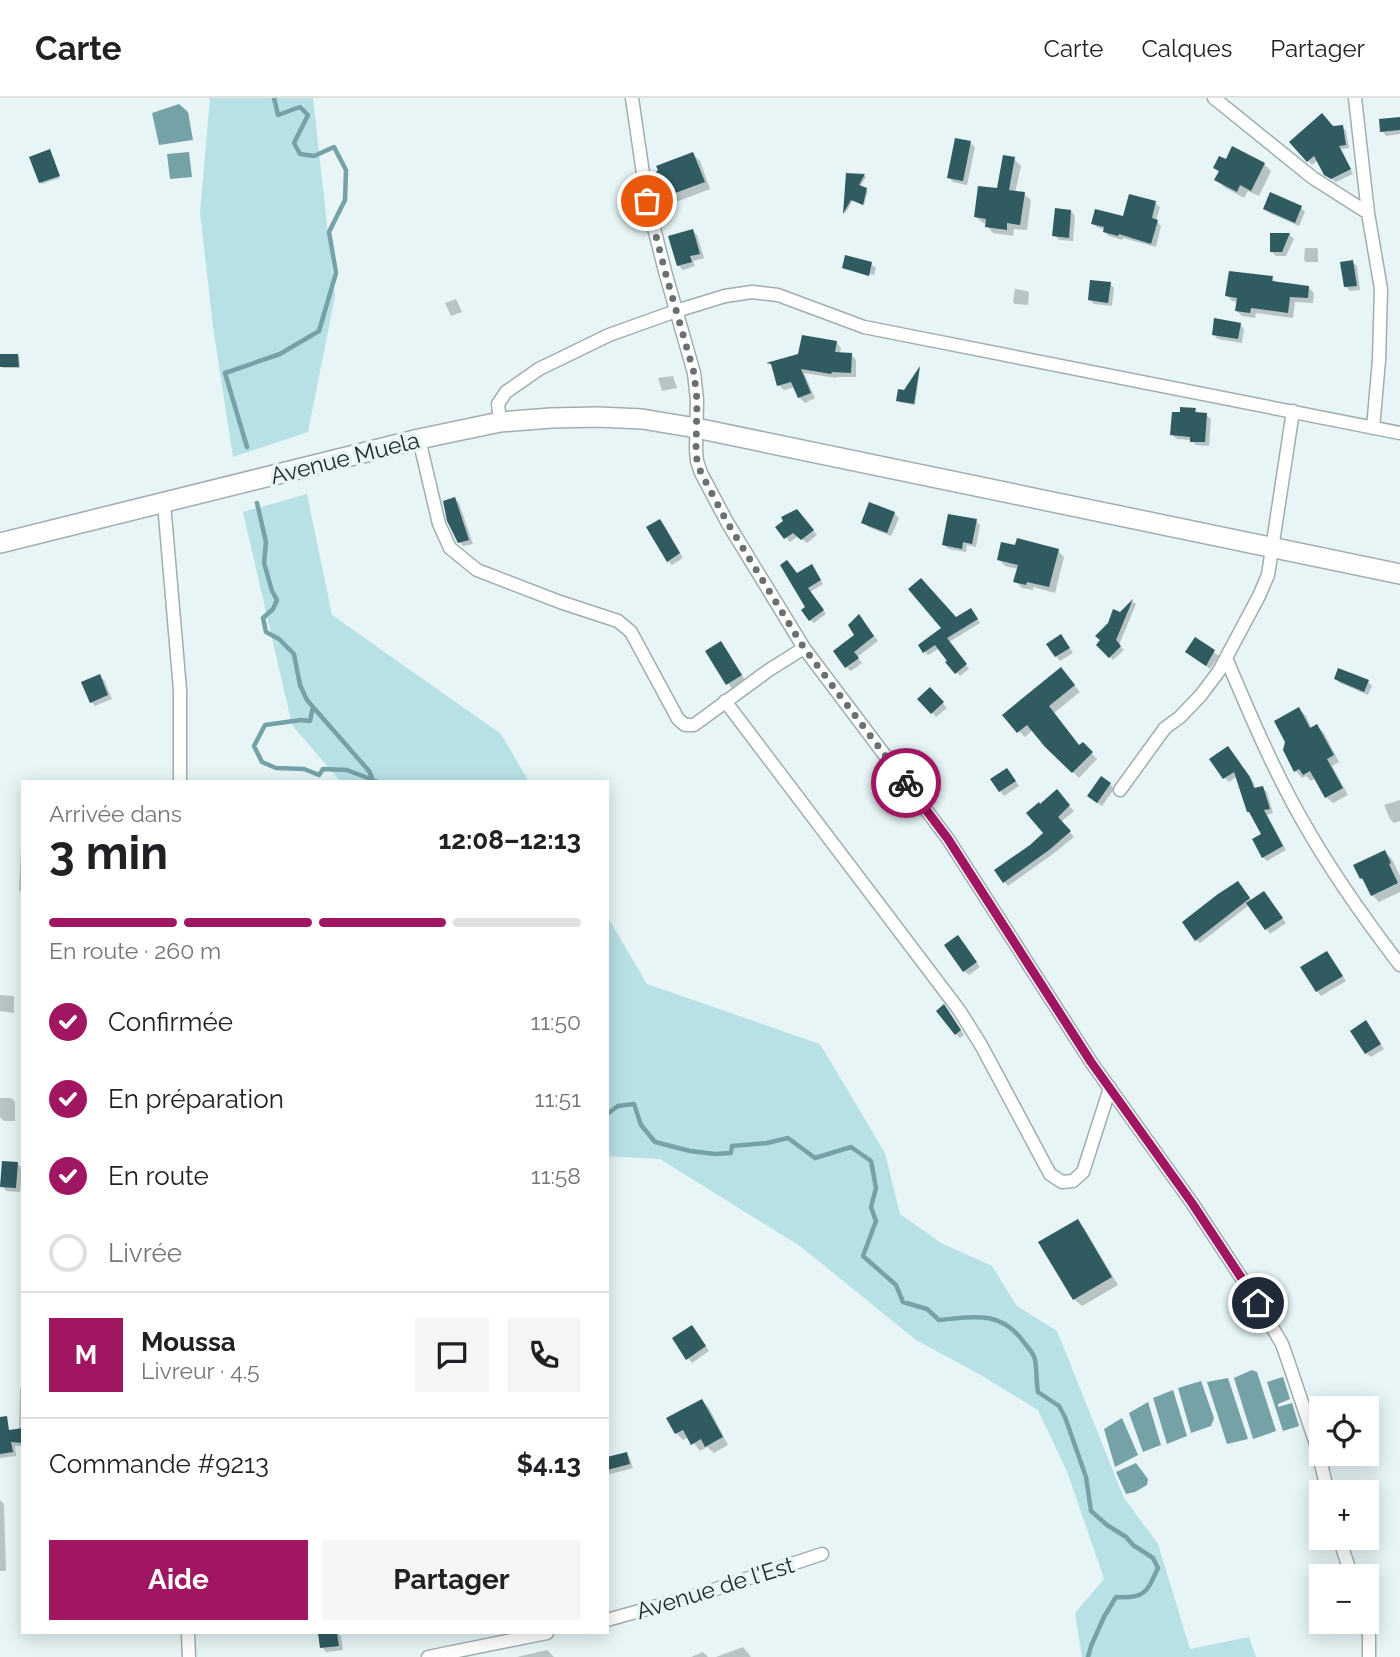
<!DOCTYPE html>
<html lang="fr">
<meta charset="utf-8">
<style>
:root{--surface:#fff;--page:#f6f6f6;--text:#202124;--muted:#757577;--line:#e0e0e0;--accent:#a11660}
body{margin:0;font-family:Raleway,sans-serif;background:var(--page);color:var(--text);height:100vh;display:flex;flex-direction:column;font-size:26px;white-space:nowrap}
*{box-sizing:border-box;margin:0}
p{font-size:23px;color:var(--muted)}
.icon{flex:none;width:38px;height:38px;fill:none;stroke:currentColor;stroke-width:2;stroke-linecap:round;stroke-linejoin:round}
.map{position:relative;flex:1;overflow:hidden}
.sheet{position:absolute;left:21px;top:682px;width:588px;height:854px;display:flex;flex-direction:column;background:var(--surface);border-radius:0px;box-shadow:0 4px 18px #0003}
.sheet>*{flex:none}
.tools{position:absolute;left:1309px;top:1298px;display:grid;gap:14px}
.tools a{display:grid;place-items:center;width:70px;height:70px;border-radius:0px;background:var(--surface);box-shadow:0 4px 18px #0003;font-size:35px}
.pin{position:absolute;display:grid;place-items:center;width:60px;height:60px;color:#fff;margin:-30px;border:4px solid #fff;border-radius:50%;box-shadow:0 2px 7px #0007}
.courier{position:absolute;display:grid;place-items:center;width:70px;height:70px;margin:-35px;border:5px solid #a11660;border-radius:50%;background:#fff;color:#222;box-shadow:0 2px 9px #0007}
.headline em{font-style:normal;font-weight:700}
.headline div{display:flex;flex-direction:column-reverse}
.headline{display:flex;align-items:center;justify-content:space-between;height:119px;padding:0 28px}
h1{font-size:46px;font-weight:700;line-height:52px}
.bar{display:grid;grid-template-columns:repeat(4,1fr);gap:10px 7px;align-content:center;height:84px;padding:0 28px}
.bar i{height:9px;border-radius:5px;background:var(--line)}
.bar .current{background:var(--accent)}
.bar p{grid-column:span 4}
.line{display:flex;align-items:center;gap:18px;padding:0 28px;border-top:2px solid var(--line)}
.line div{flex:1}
.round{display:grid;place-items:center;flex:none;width:74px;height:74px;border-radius:0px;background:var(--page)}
ol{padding:0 28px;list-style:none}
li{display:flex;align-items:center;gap:21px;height:77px}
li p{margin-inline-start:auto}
li .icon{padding:7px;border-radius:50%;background:var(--accent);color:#fff;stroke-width:4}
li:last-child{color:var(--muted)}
li i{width:38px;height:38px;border:4px solid var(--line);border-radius:50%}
.primary-button{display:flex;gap:14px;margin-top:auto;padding:14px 28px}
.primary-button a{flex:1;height:80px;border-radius:0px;background:var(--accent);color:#fff;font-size:28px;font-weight:700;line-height:80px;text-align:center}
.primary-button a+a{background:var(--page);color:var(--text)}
header{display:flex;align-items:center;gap:42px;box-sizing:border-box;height:98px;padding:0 35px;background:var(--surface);border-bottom:2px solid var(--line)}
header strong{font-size:33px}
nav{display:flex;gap:38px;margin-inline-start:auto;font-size:24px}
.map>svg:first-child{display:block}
</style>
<header>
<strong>Carte</strong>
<nav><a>Carte</a><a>Calques</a><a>Partager</a></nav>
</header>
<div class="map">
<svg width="1400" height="1559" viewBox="0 0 1400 1559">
<rect width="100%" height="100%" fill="#e7f5f6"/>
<path fill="#b8e1e6" d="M210,0H313L335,198L308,334L233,359L213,229L200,114Z
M307,396L332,517L501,636L529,684H341L292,627L243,414Z
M607,818L647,886L820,946L885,1055L900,1116L941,1145L992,1168L1017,1208L1057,1233L1124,1400L1158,1446L1190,1551L1249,1539L1256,1559H1082L1075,1515L1104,1481L1068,1376L1038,1312L979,1276L916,1242L800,1148L660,1061L607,1058Z"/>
<path fill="#75a2a7" d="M179,6L188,14L193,42L159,47L152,15Z
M189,54L192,79L170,81L167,56Z
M1252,1272L1257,1274L1276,1333L1253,1341L1234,1280Z
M1283,1279L1290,1301L1278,1306V1309L1292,1305L1299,1328L1283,1333L1267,1284Z
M1228,1280L1248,1341L1227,1346L1207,1284Z
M1201,1283L1214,1320L1211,1328L1191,1335L1178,1290Z
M1173,1292L1187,1338L1167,1346L1153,1300Z
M1148,1304L1161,1347L1143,1354L1129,1315Z
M1122,1320L1138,1357L1115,1369L1104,1331Z
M1136,1365L1148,1381L1147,1387L1135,1394L1126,1396L1116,1374Z"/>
<path fill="#0003" d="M1400,21V36L1386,38L1382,33Z
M1342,29L1346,33L1349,50L1341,51L1353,76L1336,84L1330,80L1318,62L1312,67L1292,44L1333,30Z
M970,45L975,49L967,87L953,84L949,80Z
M51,55L60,80L42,86L40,84Z
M693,56L700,63L710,91L676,104L662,91Z
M1014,61L1021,68L1015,95L1024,96L1031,102L1027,132L1014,131L1013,138L993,135L987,128V126L983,125L976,119L998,92Z
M1264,66L1271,73L1259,98L1248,93L1244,100L1224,89L1217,82L1220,75L1215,70Z
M847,77L865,78L866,79L860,89L868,93L864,107L853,102L845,116Z
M1155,105L1160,109L1156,123L1161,128L1156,149L1123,140L1122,142L1109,138L1105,134V132L1097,129L1093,125L1124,120Z
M1265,110H1301L1305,114L1299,128L1269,115Z
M1071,113L1075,118L1073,143L1059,142L1054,137Z
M692,133L697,137L704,160L693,163L695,168L683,172L678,167Z
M1271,137H1290L1294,141L1286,158H1276L1272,154Z
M1305,150H1317L1318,152V164H1306L1304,162Z
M1352,164L1357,168L1360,192L1350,193L1346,189Z
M871,166L876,170L874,177L846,170V172L844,170Z
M1272,180L1277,185L1308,189L1314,195L1313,205L1295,204L1293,220L1256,215L1255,220L1242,218L1237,213L1238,204L1232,203L1227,197Z
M1110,186L1114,190L1112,208L1094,206L1090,202Z
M1015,191L1027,193L1029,195L1028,207L1015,206L1013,204Z
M456,201L462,214L451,218L445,205Z
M1240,226L1244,231L1242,245L1218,241L1214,237Z
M836,244L841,250L840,256H851L856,262V279H837L836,280L804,275L815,300L805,305L799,299L795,289L784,292L779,287L774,270L770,266Z
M18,257L19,259L20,270H4L2,269Z
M920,270L915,307L899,304L897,302L905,294Z
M673,278L677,290L662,293L658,280Z
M1195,312L1199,316L1206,317L1211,321L1209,348L1196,347L1191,342L1177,341L1172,337Z
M455,401L459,405L473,446L463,448L459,443Z
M894,415L899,420L891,438L868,429L863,424Z
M801,418L817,437L807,445L798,438L790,444L778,429Z
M660,423L664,427L683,460L672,467L668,463Z
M976,423L980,427L976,449L967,447L966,454L949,451L944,447Z
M1058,453L1064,459L1055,495L1033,489V492L1022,490L1015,483L1019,471L1005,468L999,461Z
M815,472L823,486L810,494L826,516L814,525L810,522L798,477Z
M1133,504L1136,506L1119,547L1124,552L1113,562L1098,547L1120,516Z
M974,515L980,525L949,544L969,571L960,578L947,565L949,563L940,550L928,557L924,553L944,530L956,521Z
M863,523L878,543L857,559L862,565L851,573L846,569Z
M1061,538L1073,555L1060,563L1056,558Z
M1195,541L1219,558L1210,571L1192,558Z
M725,550L745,582L732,591L707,554Z
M1066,577L1080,594L1054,615L1080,649L1083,646L1097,661L1079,680L1046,648L1033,632L1025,639L1019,633Z
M99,578L104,582L112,601L95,608L91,604Z
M1336,580L1368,584L1372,588L1368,597L1340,585Z
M930,592L947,610L936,619L920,601Z
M1299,611L1306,618L1312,631L1317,628L1324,635L1339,664L1332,668L1348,697L1333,705L1326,699L1316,680L1311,683L1306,678L1302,680L1296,673Z
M1232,655L1254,685L1256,692L1262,690L1267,694L1273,715L1267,717L1286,752L1267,763L1263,759V737L1237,678L1229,684L1225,680Z
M1011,676L1019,688L1004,698L1000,693Z
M1110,686L1114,691L1102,708L1093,702Z
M1056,694L1074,713L1061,724L1074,739L1053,756L1008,788L1004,783L1046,736L1040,708Z
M1400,702V723L1394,725L1390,721L1384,707Z
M21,750H23V796L19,792Z
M1385,754L1392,761L1400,778V794L1379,804L1372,797L1366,784L1361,780Z
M1241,788L1252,803L1268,799L1286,825L1270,836L1249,807L1200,845L1196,842Z
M962,844L980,869L969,877L964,873Z
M1327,855L1346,883L1321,898L1317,893Z
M0,897L13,898L14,899V915L0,913Z
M948,913L964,937L960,940L956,936Z
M1366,924L1384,951L1371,959L1366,955Z
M0,1000H11L15,1004V1023H4L0,1019Z
M18,1066L22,1071L20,1094L6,1093L2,1088Z
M1077,1123L1084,1130L1118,1187L1082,1208L1074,1201Z
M696,1233L709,1253L692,1265L688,1260Z
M20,1291H23V1348H15L16,1358L0,1360V1335L19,1332Z
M702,1303L709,1310L728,1347L714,1355L707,1349L700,1353L689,1339L683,1342L676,1335Z
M626,1356L630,1360L633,1370L607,1377V1361Z
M0,1402L4,1406L6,1473H0Z
M337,1535L341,1538L343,1552L326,1554L322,1549L320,1536Z
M743,1549L751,1559H716Z
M547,1552L554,1559H517Z
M703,1554L708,1559H691Z"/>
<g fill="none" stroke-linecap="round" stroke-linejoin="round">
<path stroke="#75a2a7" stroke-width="4.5" d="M247,349L225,275L280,256L319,233L336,175L329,134L345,102L346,72L334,49L314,58L300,56L294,45L308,17L300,9L278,17L274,0
M257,405L266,444L264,465L272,493L277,502L273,511L263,520L266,534L279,541L294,556L300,587L307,602L313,609L310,623L301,622L265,627L254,648L262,664L276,670L304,671L319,677L323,671L347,672L378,684
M313,609L369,673L372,680
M607,1016L618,1008L634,1006L641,1027L655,1044L690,1053L715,1056L731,1055L732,1048L767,1045L788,1040L815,1060L851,1049L871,1063L876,1090L871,1109L876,1123L863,1158L896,1187L903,1204L927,1211L939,1222C974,1219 1000,1212 1023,1243C1027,1249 1034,1255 1035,1262C1037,1272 1036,1283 1038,1294L1059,1308L1065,1319L1086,1379L1091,1413L1107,1427L1126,1439L1133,1447L1153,1460L1158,1470C1147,1494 1145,1501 1116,1499L1104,1519L1091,1548L1088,1559"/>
</g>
<path fill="#305b60" d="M1322,15L1333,28L1343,27L1346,47L1339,48L1351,71L1331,81L1324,77L1314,58L1307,64L1289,44Z
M1400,19V32L1380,34L1379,21Z
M955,40L971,43L963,83L947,80Z
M1232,48L1265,65L1251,93L1240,87L1237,94L1214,82L1219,73L1213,70L1219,58L1226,61Z
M50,51L60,78L39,85L29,59Z
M693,54L705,84L667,98L664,91L661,92L654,76L658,72L656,68Z
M1003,57L1015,59L1009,92L1025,94L1020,127L1007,125V132L985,129L986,121L974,119L978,88L997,90Z
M846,75L865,76L859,87L867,90L863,107L851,102L843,116Z
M1270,94L1302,108L1295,125L1263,111Z
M1129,96L1156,103L1152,120L1158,122L1151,146L1119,136L1118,138L1103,134L1104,129L1091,126L1095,111L1123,118Z
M1055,110L1071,112L1069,140L1052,138Z
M693,131L700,156L690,158L692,164L677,168L668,138Z
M1270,135H1290L1282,154H1270Z
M845,157L872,164L869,178L842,170Z
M1353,162L1357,188L1344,189L1340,164Z
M1229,173L1273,178L1272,183L1309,188L1308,200L1290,199L1288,215L1251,210L1250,215L1235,213L1237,200L1225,198Z
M1090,182L1111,184L1108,205L1088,202Z
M1214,220L1241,225L1238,241L1212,237Z
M802,237L837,243L835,254L852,255L851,275L832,274L831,276L801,271L811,295L798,300L791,284L777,288L771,266L766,265L798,256Z
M0,256H18L19,269H0Z
M920,268L914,306L896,303L898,291L904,292Z
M1180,309L1196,310L1195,314L1207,315L1205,344H1190V339L1170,337L1172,314H1180Z
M455,399L469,442L458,445L447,423L443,403Z
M869,404L895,414L887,435L861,425Z
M797,411L814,432L801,442L793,435L784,441L775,429L783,423L781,419Z
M948,416L977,421L972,446L963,444L962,451L942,447Z
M660,421L680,455L667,464L646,429Z
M1017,440L1059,451L1049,489L1027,484L1026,487L1013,484L1018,467L997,462L1001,444L1015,447Z
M787,462L797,475L812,466L821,482L808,490L824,512L809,523L801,512L805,509L780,467Z
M921,480L956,519L971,510L978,521L947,540L967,566L955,576L945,564L947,563L935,547L923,555L918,547L941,530L908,491Z
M1133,501L1116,542L1121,548L1109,560L1096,547L1100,542L1095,538L1108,525L1113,511L1120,514Z
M859,516L874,538L854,554L859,560L845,570L833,553L854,537L848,527Z
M1061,536L1070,550L1055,559L1046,546Z
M1195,539L1215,552L1206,568L1185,554Z
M721,543L742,577L726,587L705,553Z
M1061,569L1075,587L1049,608L1079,647L1083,644L1093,654L1072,675L1045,649L1027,627L1017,635L1002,617Z
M1338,570L1369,582L1364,594L1334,581Z
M100,576L108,597L90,605L81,584Z
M930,589L944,604L931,616L917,601Z
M1299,609L1310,630L1317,626L1334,657L1327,661L1343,690L1325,700L1310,673L1303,677L1299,671L1294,674L1283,652L1285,644L1274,623Z
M1228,648L1250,679L1254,690L1263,688L1270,711L1264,712L1283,748L1262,760L1252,741L1261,736L1249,714H1247L1234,674L1223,681L1209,661Z
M1007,670L1016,683L999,694L990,681Z
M1101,678L1111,685L1097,705L1087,698Z
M1057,691L1070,707L1058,719L1071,733L1049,752L1003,785L994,772L1030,747L1043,735L1026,715L1039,704L1040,706Z
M1385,752L1391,765L1389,766L1398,785L1371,798L1362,780L1360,781L1353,767Z
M1238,783L1250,800L1195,843L1182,824L1218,796Z
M1264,793L1283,820L1265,832L1246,805Z
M958,837L977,864L963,874L944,847Z
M1327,853L1343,878L1316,894L1300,869Z
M944,906L961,932L955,937L936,913Z
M1366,922L1381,946L1365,956L1350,933Z
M2,1063L18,1064L16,1090L0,1089Z
M1078,1121L1112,1179L1073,1202L1038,1144Z
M692,1227L706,1248L686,1262L672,1240Z
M702,1301L723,1339L705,1349L701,1341L691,1347L683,1332L675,1336L666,1320Z
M7,1318L9,1332L23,1330V1345L11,1344L13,1354L0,1356V1319Z
M627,1354L630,1366L607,1372V1359Z
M318,1535H337L339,1548L320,1550Z"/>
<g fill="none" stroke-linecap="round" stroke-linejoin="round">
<defs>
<path id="street" d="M632,0L647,103L666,177L694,275L697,302L696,351L697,363L701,375L727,424L804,550L948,741L1091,964L1192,1105L1258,1205L1282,1246L1288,1263L1317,1349L1328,1395
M1214,0L1313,80L1368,115
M1355,0L1368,115L1381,191L1379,262L1373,330
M500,324L498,306L506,294L539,271L609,237L676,213L725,198L752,194L778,197L864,229L1400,335
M419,341L439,426L450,450L477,472L560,504L618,523L631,534L678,621L685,627H694L769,572L804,550
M164,405L180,592V684
M1226,560C1249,614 1272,669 1301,720C1330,772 1364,820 1400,867
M725,603L959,912L981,947L1050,1076L1062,1084L1073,1083L1083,1074L1110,990
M1120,692L1165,630L1180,619L1201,597L1219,573L1259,498L1268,477L1293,313
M1339,1440L1352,1479
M607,1522L704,1495L822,1456
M1366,1524L1369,1538V1559
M188,1535L189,1559
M428,1559L547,1535"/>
<path id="secondary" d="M0,445L419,341L500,324L551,320L598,319L642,321L696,330L1400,476"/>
</defs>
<use href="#street" stroke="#a1adaf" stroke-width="15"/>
<use href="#secondary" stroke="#a1adaf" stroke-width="22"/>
<use href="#street" stroke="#fff" stroke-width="12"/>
<use href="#secondary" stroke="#fff" stroke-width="19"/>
</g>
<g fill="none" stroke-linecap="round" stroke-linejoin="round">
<path stroke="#687070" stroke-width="7" stroke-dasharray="0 12.6" d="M647,103L666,177L694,275L697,302L696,351L697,363L701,375L727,424L804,550L906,685"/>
<path stroke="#a11660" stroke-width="9" d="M906,685L948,741L1091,964L1192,1105L1258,1205"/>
</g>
<g text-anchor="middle" stroke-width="7" stroke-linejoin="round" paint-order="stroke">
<g font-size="23" fill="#232828" stroke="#e7f5f6">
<text transform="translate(345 360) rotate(-14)" y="8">Avenue Muela</text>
<text transform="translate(715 1490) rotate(-17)" y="8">Avenue de l'Est</text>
</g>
</g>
</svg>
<div class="tools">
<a><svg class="icon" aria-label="locate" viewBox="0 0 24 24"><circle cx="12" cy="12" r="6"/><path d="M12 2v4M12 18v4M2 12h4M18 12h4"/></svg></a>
<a>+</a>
<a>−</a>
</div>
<div class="pin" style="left:647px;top:103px;background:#ea580c"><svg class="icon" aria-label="bag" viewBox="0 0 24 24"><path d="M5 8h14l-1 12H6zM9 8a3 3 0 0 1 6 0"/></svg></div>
<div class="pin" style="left:1258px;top:1205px;background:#1f2937"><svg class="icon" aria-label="home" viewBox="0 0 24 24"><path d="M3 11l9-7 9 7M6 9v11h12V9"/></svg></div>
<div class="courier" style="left:906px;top:685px"><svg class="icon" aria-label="bike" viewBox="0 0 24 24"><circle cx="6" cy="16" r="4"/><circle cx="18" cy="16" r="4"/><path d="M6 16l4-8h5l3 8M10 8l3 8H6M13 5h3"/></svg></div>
<section class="sheet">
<div class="headline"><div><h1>3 min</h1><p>Arrivée dans</p></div><em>12:08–12:13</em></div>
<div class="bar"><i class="current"></i><i class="current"></i><i class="current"></i><i></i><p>En route · 260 m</p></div>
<ol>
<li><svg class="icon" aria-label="check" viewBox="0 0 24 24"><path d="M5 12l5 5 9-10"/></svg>Confirmée<p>11:50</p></li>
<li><svg class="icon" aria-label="check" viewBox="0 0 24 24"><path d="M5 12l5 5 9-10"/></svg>En préparation<p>11:51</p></li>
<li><svg class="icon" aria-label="check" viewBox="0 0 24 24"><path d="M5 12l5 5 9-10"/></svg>En route<p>11:58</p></li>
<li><i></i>Livrée</li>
</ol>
<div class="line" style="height:126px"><b class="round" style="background:var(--accent);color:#fff">M</b><div><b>Moussa</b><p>Livreur · 4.5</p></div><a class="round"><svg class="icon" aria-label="chat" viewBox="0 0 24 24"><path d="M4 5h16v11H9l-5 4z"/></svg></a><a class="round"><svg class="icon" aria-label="phone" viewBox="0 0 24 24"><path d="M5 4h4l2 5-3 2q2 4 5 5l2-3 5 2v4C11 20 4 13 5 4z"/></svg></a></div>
<div class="line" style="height:91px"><div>Commande #9213</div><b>$4.13</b></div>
<div class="primary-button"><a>Aide</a><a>Partager</a></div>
</section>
</div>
